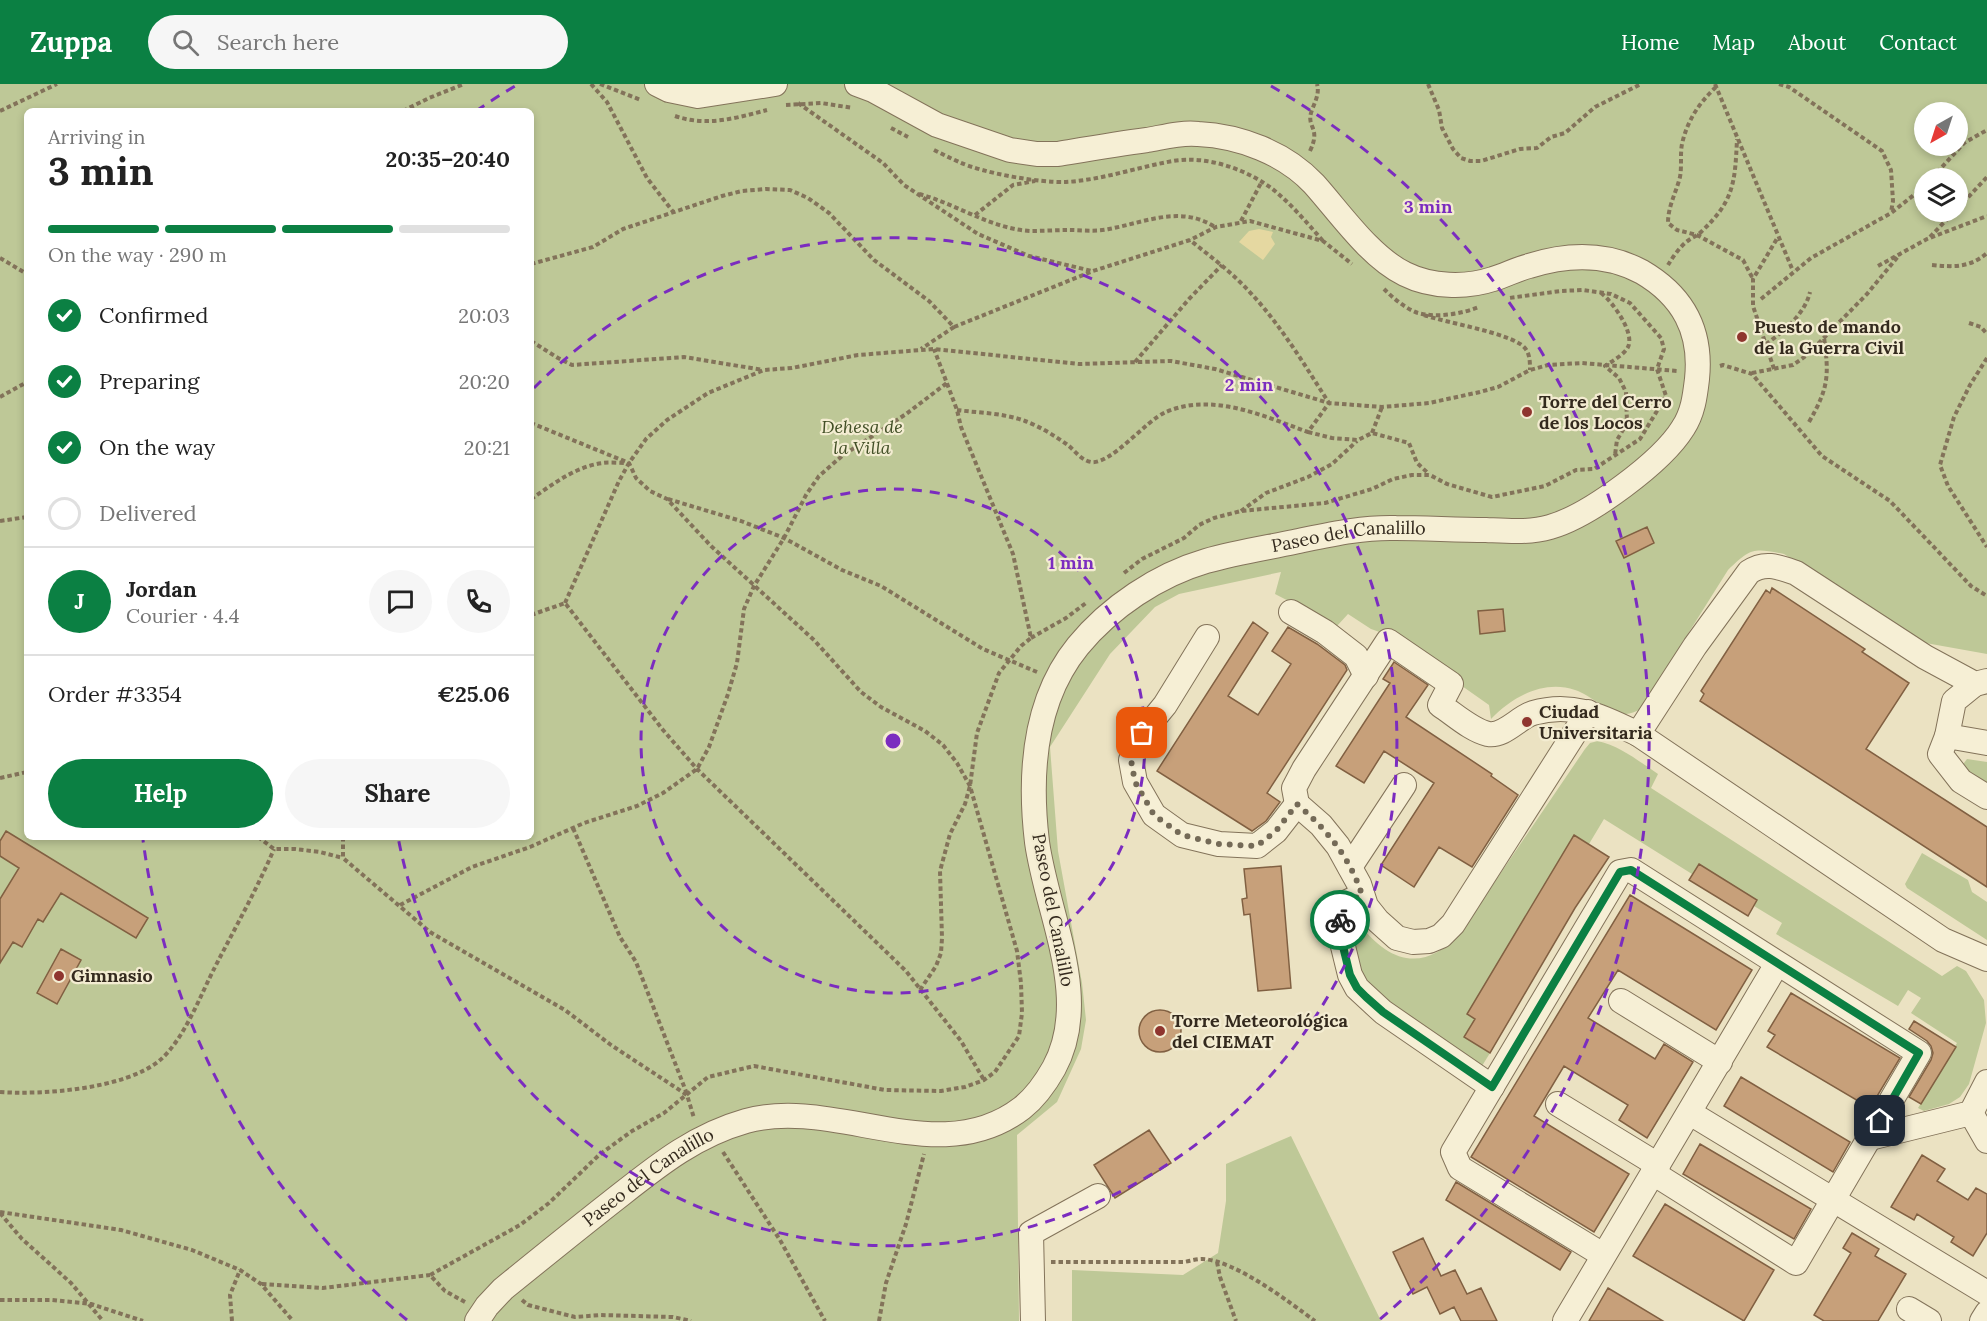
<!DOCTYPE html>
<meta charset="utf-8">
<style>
:root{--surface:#fff;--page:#f6f6f6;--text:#222;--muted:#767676;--line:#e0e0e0;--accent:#0b8043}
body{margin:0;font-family:Lora,serif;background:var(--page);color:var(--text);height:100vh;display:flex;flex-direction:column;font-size:22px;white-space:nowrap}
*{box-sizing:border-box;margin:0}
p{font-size:20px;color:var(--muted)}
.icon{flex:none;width:33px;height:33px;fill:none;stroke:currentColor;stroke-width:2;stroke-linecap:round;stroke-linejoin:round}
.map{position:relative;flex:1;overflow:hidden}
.details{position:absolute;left:24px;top:24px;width:510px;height:732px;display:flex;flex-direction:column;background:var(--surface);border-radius:9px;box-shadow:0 3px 9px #0003}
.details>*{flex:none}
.needle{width:39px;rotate:219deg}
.buttons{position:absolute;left:1914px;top:18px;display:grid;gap:12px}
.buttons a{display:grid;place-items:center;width:54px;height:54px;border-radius:50%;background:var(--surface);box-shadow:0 3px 9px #0003;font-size:30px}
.pin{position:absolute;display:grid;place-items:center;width:51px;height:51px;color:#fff;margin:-26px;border-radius:12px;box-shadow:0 3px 9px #0006}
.courier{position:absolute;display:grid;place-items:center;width:60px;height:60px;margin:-30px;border:4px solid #0b8043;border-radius:50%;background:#fff;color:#222;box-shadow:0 2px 8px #0007}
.headline em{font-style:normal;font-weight:700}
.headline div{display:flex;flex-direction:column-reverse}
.headline{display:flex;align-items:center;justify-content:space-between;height:102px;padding:0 24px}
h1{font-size:39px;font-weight:700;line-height:45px}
.bar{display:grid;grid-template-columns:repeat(4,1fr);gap:9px 6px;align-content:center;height:72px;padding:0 24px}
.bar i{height:8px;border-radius:4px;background:var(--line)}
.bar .current{background:var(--accent)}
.bar p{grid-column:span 4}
.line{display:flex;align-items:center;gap:15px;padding:0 24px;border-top:2px solid var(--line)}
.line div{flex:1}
.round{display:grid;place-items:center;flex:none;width:63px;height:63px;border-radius:32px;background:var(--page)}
ol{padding:0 24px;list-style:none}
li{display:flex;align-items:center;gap:18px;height:66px}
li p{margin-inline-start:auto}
li .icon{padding:6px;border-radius:50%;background:var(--accent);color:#fff;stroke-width:4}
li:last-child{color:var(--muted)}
li i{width:33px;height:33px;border:3px solid var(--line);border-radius:50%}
.cta{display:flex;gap:12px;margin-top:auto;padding:12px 24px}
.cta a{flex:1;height:69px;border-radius:36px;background:var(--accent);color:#fff;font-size:24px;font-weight:700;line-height:69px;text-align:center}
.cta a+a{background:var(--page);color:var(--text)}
header{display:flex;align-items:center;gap:36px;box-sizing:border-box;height:84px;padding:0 30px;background:var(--accent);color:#fff}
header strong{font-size:28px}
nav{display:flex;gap:33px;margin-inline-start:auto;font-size:21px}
.search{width:420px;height:54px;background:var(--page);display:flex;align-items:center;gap:15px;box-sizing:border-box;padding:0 21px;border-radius:33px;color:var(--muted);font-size:22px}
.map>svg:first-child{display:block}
</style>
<header>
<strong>Zuppa</strong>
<div class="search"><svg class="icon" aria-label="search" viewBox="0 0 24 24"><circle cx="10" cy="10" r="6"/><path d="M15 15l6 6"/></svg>Search here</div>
<nav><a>Home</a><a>Map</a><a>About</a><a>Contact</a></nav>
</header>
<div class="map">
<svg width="1987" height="1237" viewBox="0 0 1987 1237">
<rect width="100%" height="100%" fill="#ebe2c2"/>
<path fill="#bec897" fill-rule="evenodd" d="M0,0H1987V570L1920,558L1784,470C1753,464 1751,464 1728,486L1640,626C1636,627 1630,630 1626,630C1608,630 1591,611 1575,606C1544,595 1512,613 1491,635L1489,621L1391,552L1371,545L1348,530L1337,542L1275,510L1281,488L1179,510L1155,523L1110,570L1050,663L1058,767L1082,899L1086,936L1081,965L1057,1018L1017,1051L1019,1237H0ZM27,27H531V753H27ZM1924,28H1958V62H1924ZM1924,94H1958V128H1924Z
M1598,657C1620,662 1640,678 1658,690L1651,704L1942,892L1957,882L1966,887L1984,916L1986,939L1969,1000L1960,1013L1949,1020L1924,1027L1918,1024L1957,959L1911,929L1921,914L1908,906L1898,922L1776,850L1782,839L1754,822L1757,816L1699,780L1692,790L1604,735L1589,760L1574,751L1467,930L1475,935L1464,953L1490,969L1482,982L1369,908L1356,873L1353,849L1355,838H1358C1389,880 1426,890 1462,846L1585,665L1590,659Z
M1967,675L1987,678V704L1961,683Z
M1922,769L1968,796L1972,808L1987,818V864V856L1907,804L1905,800Z
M1291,1052L1381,1237H1072V1186L1183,1191L1218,1169L1226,1117V1080Z"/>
<path fill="#e5d8a1" d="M1259,145L1273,148L1271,153L1275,160L1263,176L1239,158L1249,147Z"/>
<path fill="#c7a07a" stroke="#816042" stroke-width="1.5" d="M1647,443L1654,459L1624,474L1616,457Z
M1772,504L1865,565L1862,568L1909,599L1866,665L1987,743V803L1700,617L1704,610L1701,607L1766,506L1770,509Z
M1503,525L1505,547L1480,550L1478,527Z
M1253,538L1268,549L1228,612L1258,631L1291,580L1272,567L1288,543L1317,560L1345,581L1347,586L1267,709L1280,718L1266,737L1252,747L1157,687Z
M1394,578L1428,601L1406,633L1492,690L1491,692L1518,711L1472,783L1439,763L1414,803L1381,781L1434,699L1384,667L1364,699L1336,682L1390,599L1383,595Z
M6,747L148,834L136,854L61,809L43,838L38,835L22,863L13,858L0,879V815L19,784L0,772V757Z
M1574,751L1609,773L1575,824L1490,969L1464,953L1475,935L1467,930Z
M1699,780L1757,816L1748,832L1689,796Z
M1281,782L1291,904L1258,907L1250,830L1244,831L1242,815L1247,814L1244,785Z
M1630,811L1752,886L1716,946L1618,886L1588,934L1655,975L1664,960L1693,978L1647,1054L1619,1036L1628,1021L1564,982L1534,1032L1629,1090L1594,1148L1471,1073Z
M61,865L81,876L57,920L37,909Z
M1791,909L1900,974L1870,1024L1767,963L1775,951L1768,947Z
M1139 947a21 21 0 1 1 42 0a21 21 0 1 1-42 0Z
M1914,937L1956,963L1921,1020L1909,1013L1931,976L1933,969L1931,962L1927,957L1909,945Z
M1741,993L1850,1058L1833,1088L1724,1022Z
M1149,1046L1171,1079L1115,1114L1094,1081Z
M1700,1060L1811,1125L1794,1155L1683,1090Z
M1922,1071L1945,1085L1937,1097L1968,1116L1976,1104L1987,1110V1149L1973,1172L1951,1158L1954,1153L1917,1130L1914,1136L1891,1123Z
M1456,1098L1571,1168L1560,1186L1446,1116Z
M1665,1120L1774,1186L1744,1237L1633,1172Z
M1852,1149L1879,1165L1875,1172L1906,1190L1878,1237H1824L1814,1231L1851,1169L1843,1164Z
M1423,1154L1441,1192L1455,1186L1467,1210L1481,1204L1497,1237H1461L1454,1223L1440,1230L1427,1203L1413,1210L1393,1168Z
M1608,1204L1663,1237H1589Z"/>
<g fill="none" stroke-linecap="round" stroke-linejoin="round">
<defs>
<g id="minor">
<path d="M657,0L669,6L698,12L775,0"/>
<path d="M1291,528L1325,548L1356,572L1366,592"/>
<path d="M1207,553L1165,621L1142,649L1131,676L1135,698L1154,731L1182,751L1219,760L1257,762L1276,747L1297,720"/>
<path d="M1987,597L1975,600L1925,573L1796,489C1779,483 1765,477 1749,488L1695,562L1638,650L1943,856L1987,875"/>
<path d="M1588,628L1453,840L1441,852L1429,857L1413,858L1397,854L1378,837L1366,822L1359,800L1338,762L1321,741L1297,720L1294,704L1304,685L1388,557L1451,600L1440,621C1454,630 1471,646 1488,650C1504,653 1519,633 1533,629C1573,617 1603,633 1638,650"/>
<path d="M1947,652L1954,617L1975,600"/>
<path d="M1987,659L1947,652L1940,670L1961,697L1987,713"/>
<path d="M1350,783L1404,701"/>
<path d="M1362,811L1347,818L1342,824L1338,842L1350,891L1357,904L1383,928L1492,1003"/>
<path d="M1621,917L1720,978"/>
<path d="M1558,1020L1658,1081"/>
<path d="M1690,1029L1987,1209"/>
<path d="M1971,1029L1987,1057"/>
<path d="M1870,1054L1971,1029L1987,998"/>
<path d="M1603,1171L1460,1084L1453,1068L1620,788L1631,786L1919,969L1796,1179L1653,1089"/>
<path d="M1909,1225L1929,1237"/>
<path id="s1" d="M477,1237L487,1222L503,1205C540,1175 577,1145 614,1116C656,1083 693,1052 746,1037C836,1012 939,1088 1022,1024C1036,1013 1045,1000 1054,984C1092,914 1047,831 1037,758C1029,691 1034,616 1078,562C1110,523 1158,491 1206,477C1234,469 1265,464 1294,458C1328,451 1361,443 1396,444C1426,444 1456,446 1486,446C1507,447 1529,449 1550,443C1589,432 1662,378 1683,344C1693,329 1695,312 1697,295C1702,247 1683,212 1642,188C1607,169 1567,170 1529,182C1517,185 1506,191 1493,195C1466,204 1431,203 1405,190C1370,173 1340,129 1314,100C1285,69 1240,52 1198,50C1182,48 1164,53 1147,56C1117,60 1088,65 1058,70H1037L1010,66L937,41L873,6L857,0"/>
<path d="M1033,1237L1031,1149L1098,1112"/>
<path d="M1565,1237L1777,880"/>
<path d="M1982,1237L1987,1229"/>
</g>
</defs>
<use href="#minor" stroke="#83735a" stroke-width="26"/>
<path stroke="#83735a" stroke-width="4" stroke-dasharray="4.5 3" stroke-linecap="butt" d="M591,0L607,18L647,94L674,129
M600,0L641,16
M1428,0L1439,26L1442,44L1453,65L1461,74L1470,77H1481L1520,65L1537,64L1551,53L1565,49L1595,23L1641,0
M1715,0L1793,187
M1779,0L1789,3L1882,67L1891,86L1893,117L1891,128
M1716,3C1699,19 1687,37 1682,60C1680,70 1682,82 1680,93C1676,109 1668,122 1668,139L1677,146L1697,151L1743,176L1753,195
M798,19L883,79L904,101L978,150L1029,172L1092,187
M786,21L821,19L853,24
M0,27L57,0
M403,27L429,14L464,0
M675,32C707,43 736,34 767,26
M891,44L908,53
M934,66C942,70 950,74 959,78C983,89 1039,99 1066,98C1102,96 1138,83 1173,77C1207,71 1249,86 1275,107C1293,122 1308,140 1323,157
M1310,67C1321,44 1307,44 1311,29C1314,19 1320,11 1317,0
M1932,94L1964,59L1987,46
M919,110C957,120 991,145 1031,147C1043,147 1056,146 1068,146C1081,146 1096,148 1109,145C1146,138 1181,121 1215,143
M1958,124L1987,93
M975,131L1013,101L1035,97
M1241,137L1261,99
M1930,153L1954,128
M0,174L27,190
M531,180L593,163L623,145L722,112L742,107L766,105L790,106L808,114L829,129L874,176L929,217L954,243L921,265
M1668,181C1673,173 1680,162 1689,156C1693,153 1697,152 1701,148C1734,117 1735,99 1737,55
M1932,181C1953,183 1970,184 1987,169
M1878,182L1927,155L1987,132
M1384,205C1393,214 1406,225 1418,229C1437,234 1461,230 1479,223
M1601,209C1613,218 1635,249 1628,263C1624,271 1612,277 1605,282L1619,294L1626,308L1627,339L1617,356L1615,371
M1761,215L1811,174L1891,129L1924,103
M1424,231C1447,239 1510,249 1524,263C1530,269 1530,278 1530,286
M1969,239L1981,243L1987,250
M954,243L1093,187L1190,156L1216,143L1250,137L1323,157L1352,180
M531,257L558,274L572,281L684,273L763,286
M1766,260C1783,248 1805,230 1810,208
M1987,274L1970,301L1954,333L1940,381L1948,402L1987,463
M1135,278L1189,215L1222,181
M1720,282L1723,281L1752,290L1822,372L1890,417L1971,502L1987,512
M1774,285L1753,222V195L1778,153
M1752,289L1793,281L1807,271L1867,210L1900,170
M0,313L27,298
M957,326C979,329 1004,329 1025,337C1039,342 1057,353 1069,362C1076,368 1081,376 1091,378C1111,381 1145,337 1166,328C1213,308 1263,332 1308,348L1329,319C1302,277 1276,233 1240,198C1225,183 1207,170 1190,156
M1809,338C1829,303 1829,292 1824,253
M1308,348L1332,354L1358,356L1372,349L1409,359L1417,379L1429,390
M1372,349L1382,323
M531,415C552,401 576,382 603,379C610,378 619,379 626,379
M668,415L741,437L784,454L842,486L881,502L983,565L1037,588
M1241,427L1266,409L1308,393L1332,380L1357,357
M0,437L27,433
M1124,489L1142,475L1184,454L1199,441L1214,434L1241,427L1325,419L1372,405L1393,395L1412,391H1430L1447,400L1492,413L1545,402L1576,386L1594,385L1640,355L1666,312L1657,285L1664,265L1661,254L1630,219L1611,210L1583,206L1561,207L1509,214
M565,519L619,397L629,379L646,355L667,336L708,309L764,286L792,284L858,271L934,265L1079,280L1171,277L1215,285L1329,319L1382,323L1429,319L1480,308L1498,303L1530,286L1548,281L1582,279L1677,287
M531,531L565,519L663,646L697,685L906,887L961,957L984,996
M1031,554L1066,534L1086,519
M0,694L27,688
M573,744L620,853L636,878L687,1010
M258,753L274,765H295L320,768L343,774
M343,753V774L430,848L565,926L611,961L687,1011L694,1034
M400,821L472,783L530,763L584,739L637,722L663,709L697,685L709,663L728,610L737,579L744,525L754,502L784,454L806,411L819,392L842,372L906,330L947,299
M920,906L936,882L941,869L942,854L940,787L950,750L965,720L970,702L977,649L999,589L1021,562L1031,554L1013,470L961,343L957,326L934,265
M0,1008C43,1011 124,1005 159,977C184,956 200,912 215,883C235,844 257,805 274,765
M723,1068L780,1156L825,1237
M0,1128L121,1146L192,1166L240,1186L261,1200L293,1237
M0,1129L22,1155L71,1199L103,1237
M1051,1178H1184C1190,1177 1196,1175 1202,1175C1235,1176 1289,1218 1315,1237
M1217,1178L1220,1193L1236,1237
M262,1200L323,1204L430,1191
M0,1216H52L91,1220L143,1237
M522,1216L528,1221L575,1233L601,1231L673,1233L691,1237
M465,1218L445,1207L430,1191L520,1141L549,1119L599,1071L632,1047L664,1029L708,993L754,982L885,1006L941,1007L965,1003L984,996L995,988L1019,952L1022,929L1021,899L1017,867L970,702L957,679L943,661L925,647L881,623L861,608L814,556L711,462L667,415L650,407L636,394L629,379L531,339
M232,1237L230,1211L240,1186
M879,1237L886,1199L906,1140L924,1070"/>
<use href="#minor" stroke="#f6efd5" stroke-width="24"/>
</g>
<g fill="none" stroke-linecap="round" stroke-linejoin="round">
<path stroke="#746a57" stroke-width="6" stroke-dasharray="0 10.8" d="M1142,649L1131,676L1135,698L1154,731L1182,751L1219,760L1257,762L1276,747L1297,720C1326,745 1350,773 1362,811C1348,817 1343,821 1340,836"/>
<path stroke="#0b8043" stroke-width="8" d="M1340,836L1338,842L1350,891L1357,904L1366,913L1383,928L1492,1003L1620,788L1631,786L1919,969L1880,1037"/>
</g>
<g fill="none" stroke="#7b2cbf" stroke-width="3" stroke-dasharray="10 8">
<circle cx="893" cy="657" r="252"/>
<path d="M534 304A504 504 0 1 1 398 753"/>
<path d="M407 1236A756 756 0 0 1 143 756M476 27A756 756 0 0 1 515 2M1271 2A756 756 0 0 1 1379 1236"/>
</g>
<g fill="#8f352e" stroke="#f3ecd1" stroke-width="2">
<circle cx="1742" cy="253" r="6"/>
<circle cx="1527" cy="328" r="6"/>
<circle cx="1527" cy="638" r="6"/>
<circle cx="59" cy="892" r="6"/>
<circle cx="1160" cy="947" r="6"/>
</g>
<g text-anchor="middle" stroke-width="4.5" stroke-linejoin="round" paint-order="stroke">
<g font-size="18" font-weight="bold" fill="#342a1e" stroke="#f3ecd1" text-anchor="start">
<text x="1754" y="249">Puesto de mando<tspan x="1754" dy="21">de la Guerra Civil</tspan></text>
<text x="1539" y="324">Torre del Cerro<tspan x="1539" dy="21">de los Locos</tspan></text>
<text x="1539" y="634">Ciudad<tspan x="1539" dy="21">Universitaria</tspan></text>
<text x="71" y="898">Gimnasio</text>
<text x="1172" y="943">Torre Meteorológica<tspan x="1172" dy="21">del CIEMAT</tspan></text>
</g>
<g font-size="18" font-style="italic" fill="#424f26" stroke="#f3ecd1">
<text x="862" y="349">Dehesa de<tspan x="862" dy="21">la Villa</tspan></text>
</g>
<g font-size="18" fill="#342a1e" stroke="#f3ecd1">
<text dy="6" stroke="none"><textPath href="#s1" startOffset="1412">Paseo del Canalillo</textPath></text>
<text transform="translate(1053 826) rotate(79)" y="6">Paseo del Canalillo</text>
<text dy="6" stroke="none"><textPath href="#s1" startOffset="225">Paseo del Canalillo</textPath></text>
</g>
</g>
<circle cx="893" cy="657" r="9" fill="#7b2cbf" stroke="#f3ecd1" stroke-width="3"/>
<g font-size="18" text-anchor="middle" font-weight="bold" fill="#7b2cbf" stroke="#f3ecd1" stroke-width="4.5" stroke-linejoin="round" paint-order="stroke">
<text x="1428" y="129">3 min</text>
<text x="1249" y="307">2 min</text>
<text x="1071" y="485">1 min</text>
</g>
</svg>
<div class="buttons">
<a><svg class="needle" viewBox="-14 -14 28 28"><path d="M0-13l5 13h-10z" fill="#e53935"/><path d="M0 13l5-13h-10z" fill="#767676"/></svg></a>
<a><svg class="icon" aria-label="layers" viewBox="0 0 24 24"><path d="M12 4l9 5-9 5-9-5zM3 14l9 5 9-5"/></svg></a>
</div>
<div class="pin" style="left:1142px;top:649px;background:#ea580c"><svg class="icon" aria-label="bag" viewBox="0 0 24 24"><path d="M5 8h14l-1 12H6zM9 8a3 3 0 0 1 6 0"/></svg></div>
<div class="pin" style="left:1880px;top:1037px;background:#1f2937"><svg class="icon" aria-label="home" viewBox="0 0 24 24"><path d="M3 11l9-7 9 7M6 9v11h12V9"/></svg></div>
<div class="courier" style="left:1340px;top:836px"><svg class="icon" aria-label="bike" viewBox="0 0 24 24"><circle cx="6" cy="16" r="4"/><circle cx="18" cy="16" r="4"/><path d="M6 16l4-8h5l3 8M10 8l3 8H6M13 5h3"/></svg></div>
<section class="details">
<div class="headline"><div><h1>3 min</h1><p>Arriving in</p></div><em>20:35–20:40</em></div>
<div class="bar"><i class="current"></i><i class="current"></i><i class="current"></i><i></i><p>On the way · 290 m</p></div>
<ol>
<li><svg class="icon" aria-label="check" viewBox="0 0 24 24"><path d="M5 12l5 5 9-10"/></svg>Confirmed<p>20:03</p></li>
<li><svg class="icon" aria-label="check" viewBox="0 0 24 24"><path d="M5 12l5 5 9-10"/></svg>Preparing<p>20:20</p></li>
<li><svg class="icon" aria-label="check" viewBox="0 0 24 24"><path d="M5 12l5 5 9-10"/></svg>On the way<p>20:21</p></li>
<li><i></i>Delivered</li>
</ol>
<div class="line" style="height:108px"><b class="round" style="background:var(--accent);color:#fff">J</b><div><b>Jordan</b><p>Courier · 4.4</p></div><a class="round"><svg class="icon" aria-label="chat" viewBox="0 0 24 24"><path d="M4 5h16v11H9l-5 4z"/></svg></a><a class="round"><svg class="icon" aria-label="phone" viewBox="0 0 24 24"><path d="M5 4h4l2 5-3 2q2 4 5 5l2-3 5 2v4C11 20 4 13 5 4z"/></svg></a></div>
<div class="line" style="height:78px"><div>Order #3354</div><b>€25.06</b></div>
<div class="cta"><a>Help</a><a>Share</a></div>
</section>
</div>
